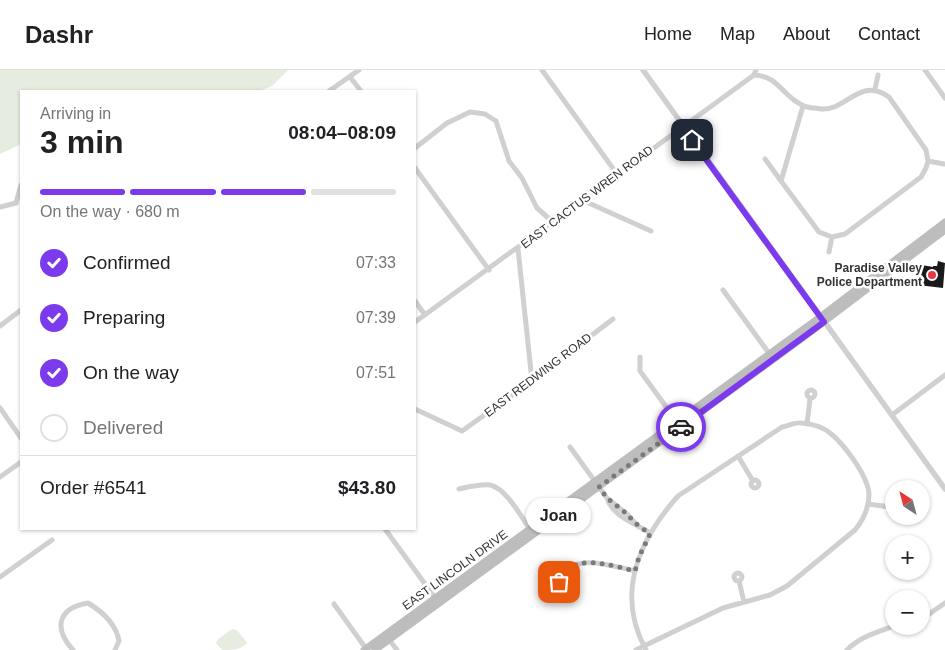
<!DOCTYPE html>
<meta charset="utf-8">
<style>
:root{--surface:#fff;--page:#f6f6f6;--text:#202124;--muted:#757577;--line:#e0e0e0;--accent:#7c3aed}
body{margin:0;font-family:Helvetica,sans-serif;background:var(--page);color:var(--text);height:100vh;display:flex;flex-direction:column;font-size:19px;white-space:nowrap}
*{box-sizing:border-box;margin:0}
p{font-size:16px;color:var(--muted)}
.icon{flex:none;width:28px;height:28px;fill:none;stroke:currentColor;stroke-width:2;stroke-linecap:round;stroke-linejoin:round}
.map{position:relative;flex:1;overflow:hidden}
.sheet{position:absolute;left:20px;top:20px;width:396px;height:440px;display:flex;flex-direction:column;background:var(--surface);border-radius:0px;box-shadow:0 1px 4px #0004}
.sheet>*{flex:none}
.needle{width:32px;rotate:324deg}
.buttons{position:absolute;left:885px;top:410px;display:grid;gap:10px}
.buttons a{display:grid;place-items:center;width:45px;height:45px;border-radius:50%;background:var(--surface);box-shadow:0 1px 4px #0004;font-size:25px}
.pin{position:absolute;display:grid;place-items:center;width:42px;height:42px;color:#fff;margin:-21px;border-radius:10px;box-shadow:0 2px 8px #0006}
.courier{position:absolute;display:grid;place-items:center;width:50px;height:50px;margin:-25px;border:4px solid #7c3aed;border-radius:50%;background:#fff;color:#222;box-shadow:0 1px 6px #0007}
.bubble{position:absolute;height:35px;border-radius:18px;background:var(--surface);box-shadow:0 1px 4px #0004;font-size:16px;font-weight:700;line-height:35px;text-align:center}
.overview em{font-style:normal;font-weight:700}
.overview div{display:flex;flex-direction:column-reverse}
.overview{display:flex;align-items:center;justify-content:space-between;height:85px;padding:0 20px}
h1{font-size:32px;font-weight:700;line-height:38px}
.bar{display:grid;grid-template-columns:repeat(4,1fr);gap:8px 5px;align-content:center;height:60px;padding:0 20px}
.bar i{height:6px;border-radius:4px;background:var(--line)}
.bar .current{background:var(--accent)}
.bar p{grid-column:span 4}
.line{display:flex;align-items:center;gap:12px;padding:0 20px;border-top:1px solid var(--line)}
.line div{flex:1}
ol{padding:0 20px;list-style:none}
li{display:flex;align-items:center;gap:15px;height:55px}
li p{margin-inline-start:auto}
li .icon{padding:5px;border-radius:50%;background:var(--accent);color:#fff;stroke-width:4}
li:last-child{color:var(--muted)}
li i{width:28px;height:28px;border:2px solid var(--line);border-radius:50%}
header{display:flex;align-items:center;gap:30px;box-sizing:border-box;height:70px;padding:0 25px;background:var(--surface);border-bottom:1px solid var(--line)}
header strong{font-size:24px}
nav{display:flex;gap:28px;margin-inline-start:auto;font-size:18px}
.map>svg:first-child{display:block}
</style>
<header>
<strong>Dashr</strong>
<nav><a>Home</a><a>Map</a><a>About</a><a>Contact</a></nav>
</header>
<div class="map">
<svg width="945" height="580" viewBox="0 0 945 580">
<rect width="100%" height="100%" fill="#fff"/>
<path fill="#e6ecdf" d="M0,0H288L272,16L259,21H21V74L0,84Z
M232,559L237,560L247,573C241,580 231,580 222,580L216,573L217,570Z"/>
<path fill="#1a1a1a" d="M938,191L945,193L943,218L918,215L922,195L933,197V196H937Z"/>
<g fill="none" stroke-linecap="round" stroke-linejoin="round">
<path stroke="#d0d0d0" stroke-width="5" d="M542,0L617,104
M925,0L945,28
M754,5C779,6 782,26 802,35C807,38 815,38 821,39C847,41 859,6 889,27L926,80L928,91L926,98L921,107L845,164L832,167
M350,7L361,21
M875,19L878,5
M329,21L359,0
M803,36L781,111L819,162L832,167
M415,78L447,53L470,42L485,44L496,51L509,91L522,108L537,138L553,152
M765,89L781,111
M928,91L944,94
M415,98L489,200
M582,130L651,161
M0,137L16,133L21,115
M518,179L532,311
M829,182L832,167
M723,220L771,286
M415,231L425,245
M415,252L754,5L756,0
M0,256L21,240
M640,287V301L678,353
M807 324a4 4 0 1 1 8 0a4 4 0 1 1-8 0Z
M0,338L21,368
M415,339L462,361L532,311L613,249
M892,345L945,305
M807,354L810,329
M570,377L607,428C611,445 636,454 650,463
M738,386L753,411
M0,407L21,392
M751 414a4 4 0 1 1 8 0a4 4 0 1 1-8 0Z
M459,419C468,417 480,414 490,415C506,418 522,448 531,461
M607,428L627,444L634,452
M868,434L890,437
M894,434L890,439L894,443
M385,459L436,529
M734 507a4 4 0 1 1 8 0a4 4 0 1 1-8 0Z
M0,507L52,470
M551 514a4 4 0 1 1 8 0a4 4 0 1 1-8 0Z
M557,510C575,482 608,495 635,501
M739,511L744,532
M334,534L367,580
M921,547L929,544L945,533
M387,567L397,580
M73,580C53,558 58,538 88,533C103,542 116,554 119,571L115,580
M636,580C640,578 644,576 648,574L723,538L770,525L787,516L855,460C864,449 869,438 869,424C868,406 844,374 830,363C823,357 810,353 801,353C795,352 788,356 782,357L678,426C639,470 615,524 646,580
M847,580C859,567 878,562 894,556"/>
<path stroke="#d0d0d0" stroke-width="5.5" d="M643,0L945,419"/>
<path stroke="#bdbdbd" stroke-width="7" d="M364,580L820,247L945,152
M375,580L804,267L945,160"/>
</g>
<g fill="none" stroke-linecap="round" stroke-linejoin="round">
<path stroke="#7a7a7a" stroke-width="5" stroke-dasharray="0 9" d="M559,512L557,510C575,482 608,495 635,501L639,487L650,464L634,452L627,444L607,428L599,417L681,357"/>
<path stroke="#7c3aed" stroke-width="6" d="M681,357L824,252L692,70"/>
</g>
<circle fill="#e63946" stroke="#fff" stroke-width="2" cx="932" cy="205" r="5"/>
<g text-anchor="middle" stroke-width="5" stroke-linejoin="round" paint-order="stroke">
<g font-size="12" fill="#333" stroke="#fff">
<text transform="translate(587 127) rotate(-37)" y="4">EAST CACTUS WREN ROAD</text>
<text transform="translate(538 305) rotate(-37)" y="4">EAST REDWING ROAD</text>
<text transform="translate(455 500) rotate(-36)" y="4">EAST LINCOLN DRIVE</text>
</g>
<g font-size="12" font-weight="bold" fill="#333" stroke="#fff" text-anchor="end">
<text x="922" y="202">Paradise Valley<tspan x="922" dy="14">Police Department</tspan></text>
</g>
</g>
</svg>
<div class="buttons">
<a><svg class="needle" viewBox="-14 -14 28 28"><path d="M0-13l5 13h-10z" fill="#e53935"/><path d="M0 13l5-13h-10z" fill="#757577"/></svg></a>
<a>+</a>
<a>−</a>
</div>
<div class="pin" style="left:559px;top:512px;background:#ea580c"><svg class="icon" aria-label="bag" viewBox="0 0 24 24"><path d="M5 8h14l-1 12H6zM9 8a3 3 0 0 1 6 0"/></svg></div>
<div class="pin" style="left:692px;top:70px;background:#1f2937"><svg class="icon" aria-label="home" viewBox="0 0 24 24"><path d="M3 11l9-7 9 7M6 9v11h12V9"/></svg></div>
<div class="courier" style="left:681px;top:357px"><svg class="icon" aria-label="car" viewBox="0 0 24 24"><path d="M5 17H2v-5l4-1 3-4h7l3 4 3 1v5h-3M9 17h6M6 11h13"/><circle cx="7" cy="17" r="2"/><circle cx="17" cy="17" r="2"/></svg></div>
<div class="bubble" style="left:526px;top:428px;width:65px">Joan</div>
<section class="sheet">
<div class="overview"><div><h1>3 min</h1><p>Arriving in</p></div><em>08:04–08:09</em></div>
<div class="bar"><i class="current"></i><i class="current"></i><i class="current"></i><i></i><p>On the way · 680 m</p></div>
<ol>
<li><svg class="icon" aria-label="check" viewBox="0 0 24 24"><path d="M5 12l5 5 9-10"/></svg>Confirmed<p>07:33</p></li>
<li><svg class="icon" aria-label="check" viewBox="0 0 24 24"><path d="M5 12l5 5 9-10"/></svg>Preparing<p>07:39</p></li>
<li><svg class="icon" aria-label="check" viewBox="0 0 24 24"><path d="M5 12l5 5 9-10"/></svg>On the way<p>07:51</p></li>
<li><i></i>Delivered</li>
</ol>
<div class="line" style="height:65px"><div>Order #6541</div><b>$43.80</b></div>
</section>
</div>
